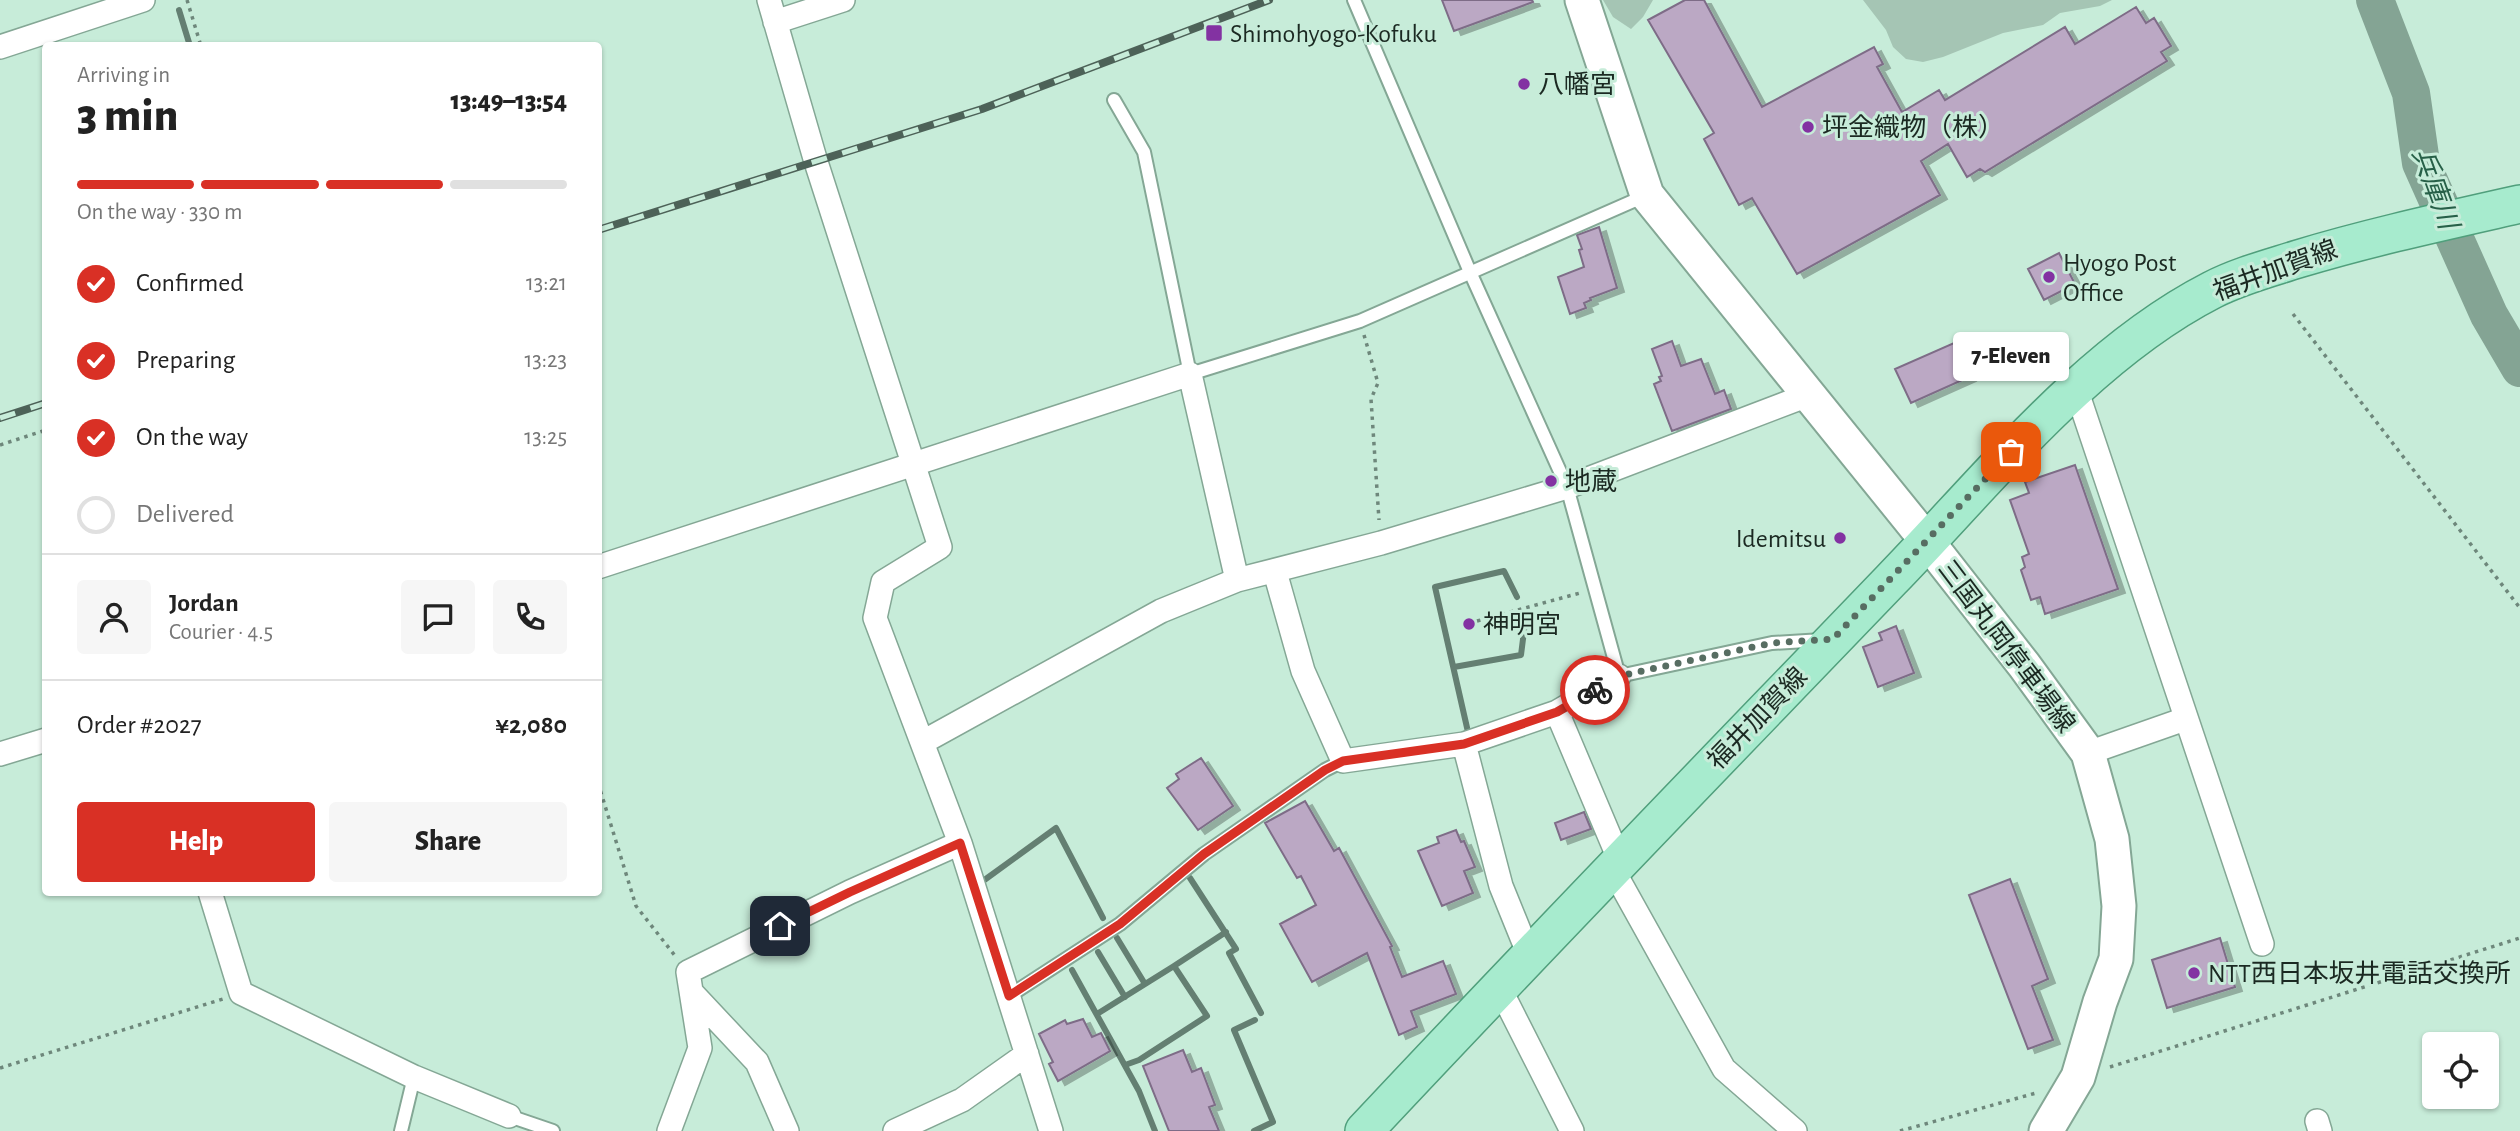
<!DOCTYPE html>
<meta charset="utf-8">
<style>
:root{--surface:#fff;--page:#f6f6f6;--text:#222;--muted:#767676;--line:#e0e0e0;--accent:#d93025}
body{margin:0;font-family:"Alegreya Sans","Noto Sans JP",sans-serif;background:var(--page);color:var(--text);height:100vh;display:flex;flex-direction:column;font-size:26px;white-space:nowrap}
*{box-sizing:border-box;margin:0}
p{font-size:23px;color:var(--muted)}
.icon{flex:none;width:38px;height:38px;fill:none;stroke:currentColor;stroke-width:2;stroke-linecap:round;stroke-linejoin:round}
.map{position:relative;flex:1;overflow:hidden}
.panel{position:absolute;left:42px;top:42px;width:560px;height:854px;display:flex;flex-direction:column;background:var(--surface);border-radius:7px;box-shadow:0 2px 5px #0004}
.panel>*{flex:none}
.fabs{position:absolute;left:2422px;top:1032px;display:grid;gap:14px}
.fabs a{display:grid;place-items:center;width:77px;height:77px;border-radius:7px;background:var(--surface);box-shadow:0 2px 5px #0004;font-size:35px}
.pin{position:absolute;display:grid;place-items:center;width:60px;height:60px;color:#fff;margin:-30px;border-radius:14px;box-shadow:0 4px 10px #0006}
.courier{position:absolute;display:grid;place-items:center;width:70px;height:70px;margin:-35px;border:5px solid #d93025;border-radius:50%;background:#fff;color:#222;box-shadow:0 2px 9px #0007}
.bubble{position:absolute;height:49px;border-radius:7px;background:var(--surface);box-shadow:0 2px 5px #0004;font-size:23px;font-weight:800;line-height:49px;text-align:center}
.overview em{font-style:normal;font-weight:800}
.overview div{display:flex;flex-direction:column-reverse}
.overview{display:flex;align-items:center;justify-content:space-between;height:119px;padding:0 35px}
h1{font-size:46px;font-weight:800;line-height:52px}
.bar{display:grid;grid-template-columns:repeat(4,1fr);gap:10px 7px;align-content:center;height:84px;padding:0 35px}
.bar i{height:9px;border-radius:5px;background:var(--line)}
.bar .selected{background:var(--accent)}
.bar p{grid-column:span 4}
.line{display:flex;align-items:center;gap:18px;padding:0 35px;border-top:2px solid var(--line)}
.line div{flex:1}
.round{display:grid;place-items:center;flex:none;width:74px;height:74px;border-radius:7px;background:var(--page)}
ol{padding:0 35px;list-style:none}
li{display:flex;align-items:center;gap:21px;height:77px}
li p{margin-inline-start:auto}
li .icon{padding:7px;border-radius:50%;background:var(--accent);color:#fff;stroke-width:4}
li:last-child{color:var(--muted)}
li i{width:38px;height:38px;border:4px solid var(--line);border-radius:50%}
.button{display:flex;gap:14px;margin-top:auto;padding:14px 35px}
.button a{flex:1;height:80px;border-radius:7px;background:var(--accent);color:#fff;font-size:28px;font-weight:800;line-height:80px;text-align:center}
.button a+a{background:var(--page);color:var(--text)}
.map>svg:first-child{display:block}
</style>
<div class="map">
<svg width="2520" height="1131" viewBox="0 0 2520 1131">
<defs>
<filter id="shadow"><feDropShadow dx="7" dy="4" stdDeviation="0" flood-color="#0004"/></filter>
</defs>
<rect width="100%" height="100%" fill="#c7ecd9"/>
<path fill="#a5c5b4" d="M1603,0H1653L1643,17L1631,29L1613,17Z
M1863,0H2112L2100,6L2060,13L2043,25L2003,33L1943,57L1923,62L1906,59L1893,47L1886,30Z"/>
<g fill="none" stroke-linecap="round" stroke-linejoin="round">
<path stroke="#647f72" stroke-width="6" d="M179,10L190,46
M1454,667L1521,655L1525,623
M1464,734L1468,732L1435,587L1504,571L1517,597
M1190,878L1236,949L1229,953L1261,1013
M983,881L1056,828L1103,918
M1117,938L1145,984
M1098,952L1125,997
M1174,966L1226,932
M1072,970L1139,1091L1155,1131
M1097,1014L1174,966L1207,1016L1139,1060L1125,1065
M1254,1131L1273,1122L1234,1030L1255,1020"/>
<path stroke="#84a494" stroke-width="38" d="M2375,0L2411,93L2421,163L2489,315L2520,368"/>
</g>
<path fill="#bba8c4" stroke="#7e6c87" stroke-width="2" filter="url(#shadow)" d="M1442,0H1532L1533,2L1454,31Z
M1685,0H1704L1762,107L1874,47L1883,64L1877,67L1902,112L1939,90L1945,100L2065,27L2075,44L2136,7L2146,23L2154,18L2171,46L2161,52L2167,61L1985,172L1980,169L1967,177L1948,144L1921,161L1940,195L1797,274L1752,198L1739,205L1704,139L1714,133L1648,20Z
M1599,227L1617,288L1590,298L1591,300L1584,303L1586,308L1570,314L1558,277L1584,267L1579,250L1582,249L1577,235Z
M2059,253L2075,284L2044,300L2028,269Z
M1672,341L1681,366L1701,359L1715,394L1724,390L1731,409L1672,431L1654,384L1661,381L1659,377L1662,376L1652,349Z
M1954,343L1969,377L1911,403L1895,369Z
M2075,465L2118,589L2045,614L2040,597L2031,600L2021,570L2025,567L2022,557L2029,554L2010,500L2029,493L2025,482Z
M1896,626L1914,673L1878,687L1863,647L1882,640L1879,633Z
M1201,758L1233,806L1198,830L1167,788L1179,779L1176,774Z
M1305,801L1334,851L1339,848L1392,946L1390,947L1402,977L1443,961L1456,994L1411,1011L1417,1027L1399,1035L1367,953L1312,982L1280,924L1316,905L1301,876L1297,878L1265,823Z
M1584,812L1591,829L1561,840L1555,823Z
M1456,830L1461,842L1464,841L1475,867L1464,871L1473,893L1442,906L1418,851L1439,843L1437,837Z
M2010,879L2048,979L2032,986L2053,1040L2028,1049L1969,895Z
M2220,938L2235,987L2167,1008L2152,960Z
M1083,1019L1092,1037L1101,1033L1110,1051L1058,1081L1049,1064L1053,1062L1039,1034L1065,1020L1067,1024Z
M1183,1050L1192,1072L1201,1068L1215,1105L1209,1107L1219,1131H1169L1143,1066Z"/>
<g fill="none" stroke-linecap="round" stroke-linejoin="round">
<defs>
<path id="service" d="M1354,0L1470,272L1567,487L1619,676L1772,643L1822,640
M1114,100L1144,152L1190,374L1360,321L1647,195
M1009,996L1120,924L1204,854L1325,770L1343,761
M509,1116L553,1131
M401,1131L414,1077"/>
<path id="minor" d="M769,0L816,162L940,547L883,582L875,618L960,843L1051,1131
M775,22L843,0
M0,47L143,0
M2076,389L2262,944
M598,567L1190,374L1237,580
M1275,572L1303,671L1343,761L1464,744L1557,712L1619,676
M1557,712L1620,861
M923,742L1161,611L1237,580L1381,543L1567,487L1808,395
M1464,744L1501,886L1529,955
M2088,753L2185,719
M0,754L46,740
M1612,868L1724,1069L1795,1131
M210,892L241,993L414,1077L509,1116
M1499,987L1572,1131
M693,994L757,1062L787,1131
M2317,1121L2320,1131
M669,1131L700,1048L688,972L850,892L960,843
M895,1131L962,1100L1027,1054"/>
<path id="secondary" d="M1582,0L1647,195L1927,541L2024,665L2088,753L2112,839L2119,906L2116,959L2100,1002L2078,1077L2046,1131"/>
<path id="primary" d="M1364,1131C1538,945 1715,763 1891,580C1988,480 2087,354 2212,290C2239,276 2270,268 2298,259C2371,237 2445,221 2520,204"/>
</defs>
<use href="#service" stroke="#84a795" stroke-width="16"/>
<use href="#minor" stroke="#84a795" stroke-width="26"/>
<use href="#secondary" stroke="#84a795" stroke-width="37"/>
<use href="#primary" stroke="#509f7c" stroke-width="40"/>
<path stroke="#6e877b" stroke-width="3.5" stroke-dasharray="3.5 5" stroke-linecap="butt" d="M187,0L201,46
M2293,314L2520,608
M1364,335L1378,383L1371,399L1379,520
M0,445L46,430
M1477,621L1580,593
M598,783L636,906L676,957
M2110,1067L2520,938
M0,1068L223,999
M1900,1131L2036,1093"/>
<use href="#service" stroke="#fff" stroke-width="12"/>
<use href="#minor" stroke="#fff" stroke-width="23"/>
<use href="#secondary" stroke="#fff" stroke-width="33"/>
<use href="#primary" stroke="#a7ebce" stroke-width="37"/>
<defs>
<path id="rail" d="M598,230L982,109L1269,0
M0,418L46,403"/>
</defs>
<use href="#rail" stroke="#4d6258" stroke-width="8"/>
<use href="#rail" stroke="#c7ecd9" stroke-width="5" stroke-dasharray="16" stroke-linecap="butt"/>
</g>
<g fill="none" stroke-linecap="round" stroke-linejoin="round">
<path stroke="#576d62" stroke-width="7" stroke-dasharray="0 12.6" d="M1595,690L1619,676L1772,643L1833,639L2011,452"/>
<path stroke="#d93025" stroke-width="9" d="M780,926L850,892L960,843L1009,996L1120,924L1204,854L1325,770L1343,761L1464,744L1557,712L1595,690"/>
</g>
<g fill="#8332a2" stroke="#c7ecd9" stroke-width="2.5">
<rect x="1205" y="24" width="18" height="18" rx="3.5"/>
<circle cx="1524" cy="84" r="7"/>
<circle cx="1808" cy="127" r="7"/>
<circle cx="2049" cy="277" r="7"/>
<circle cx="1551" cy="481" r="7"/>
<circle cx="1840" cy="538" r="7"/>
<circle cx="1469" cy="624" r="7"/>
<circle cx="2194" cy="973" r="7"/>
</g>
<g text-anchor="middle" stroke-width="6" stroke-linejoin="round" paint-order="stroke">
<g font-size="26" fill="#1b2922" stroke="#c7ecd9" text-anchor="start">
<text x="1230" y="42">Shimohyogo-Kofuku</text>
<text x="1538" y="93">八幡宮</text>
<text x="1822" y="136">坪金織物（株）</text>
<text x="2063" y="271">Hyogo Post<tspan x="2063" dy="30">Office</tspan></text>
<text x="1565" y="490">地蔵</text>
<text x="1826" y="547" text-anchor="end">Idemitsu</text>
<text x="1483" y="633">神明宮</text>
<text x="2208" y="982">NTT西日本坂井電話交換所</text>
</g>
<g font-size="26" fill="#1b2922" stroke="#c7ecd9">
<text transform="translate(2275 270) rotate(-20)" y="9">福井加賀線</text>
<text transform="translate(2007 646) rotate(53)" y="9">三国丸岡停車場線</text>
<text transform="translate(1757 718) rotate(-46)" y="9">福井加賀線</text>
</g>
<g font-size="28" font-style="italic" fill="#276048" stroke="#c7ecd9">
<text transform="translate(2436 188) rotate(70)" y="10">兵庫川</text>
</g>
</g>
</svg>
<div class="fabs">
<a><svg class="icon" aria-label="locate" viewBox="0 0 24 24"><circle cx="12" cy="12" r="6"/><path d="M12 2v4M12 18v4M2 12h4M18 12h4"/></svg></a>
</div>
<div class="pin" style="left:2011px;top:452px;background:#ea580c"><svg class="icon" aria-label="bag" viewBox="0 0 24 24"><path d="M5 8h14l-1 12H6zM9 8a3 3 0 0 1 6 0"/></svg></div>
<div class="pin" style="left:780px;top:926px;background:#1f2937"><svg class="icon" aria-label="home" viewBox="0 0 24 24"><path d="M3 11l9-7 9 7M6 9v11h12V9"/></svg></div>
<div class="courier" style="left:1595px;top:690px"><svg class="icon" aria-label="bike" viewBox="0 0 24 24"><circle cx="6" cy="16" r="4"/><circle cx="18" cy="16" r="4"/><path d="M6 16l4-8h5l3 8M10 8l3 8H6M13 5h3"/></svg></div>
<div class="bubble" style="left:1953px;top:332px;width:116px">7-Eleven</div>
<section class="panel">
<div class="overview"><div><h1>3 min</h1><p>Arriving in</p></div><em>13:49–13:54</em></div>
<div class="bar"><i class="selected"></i><i class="selected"></i><i class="selected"></i><i></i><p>On the way · 330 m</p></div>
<ol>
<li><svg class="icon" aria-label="check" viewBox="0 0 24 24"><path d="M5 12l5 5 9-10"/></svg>Confirmed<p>13:21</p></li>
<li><svg class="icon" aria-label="check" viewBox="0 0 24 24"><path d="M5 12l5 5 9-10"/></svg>Preparing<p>13:23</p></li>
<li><svg class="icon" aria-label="check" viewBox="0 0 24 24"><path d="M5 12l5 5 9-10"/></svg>On the way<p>13:25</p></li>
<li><i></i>Delivered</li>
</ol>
<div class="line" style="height:126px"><a class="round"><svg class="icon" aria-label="person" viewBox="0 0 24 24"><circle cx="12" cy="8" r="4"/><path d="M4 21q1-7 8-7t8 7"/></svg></a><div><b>Jordan</b><p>Courier · 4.5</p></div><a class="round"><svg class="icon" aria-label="chat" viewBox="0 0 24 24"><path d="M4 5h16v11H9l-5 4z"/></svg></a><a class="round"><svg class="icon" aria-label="phone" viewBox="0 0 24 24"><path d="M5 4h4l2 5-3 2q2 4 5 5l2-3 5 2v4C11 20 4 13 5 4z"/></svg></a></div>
<div class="line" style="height:91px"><div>Order #2027</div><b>¥2,080</b></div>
<div class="button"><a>Help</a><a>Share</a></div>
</section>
</div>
